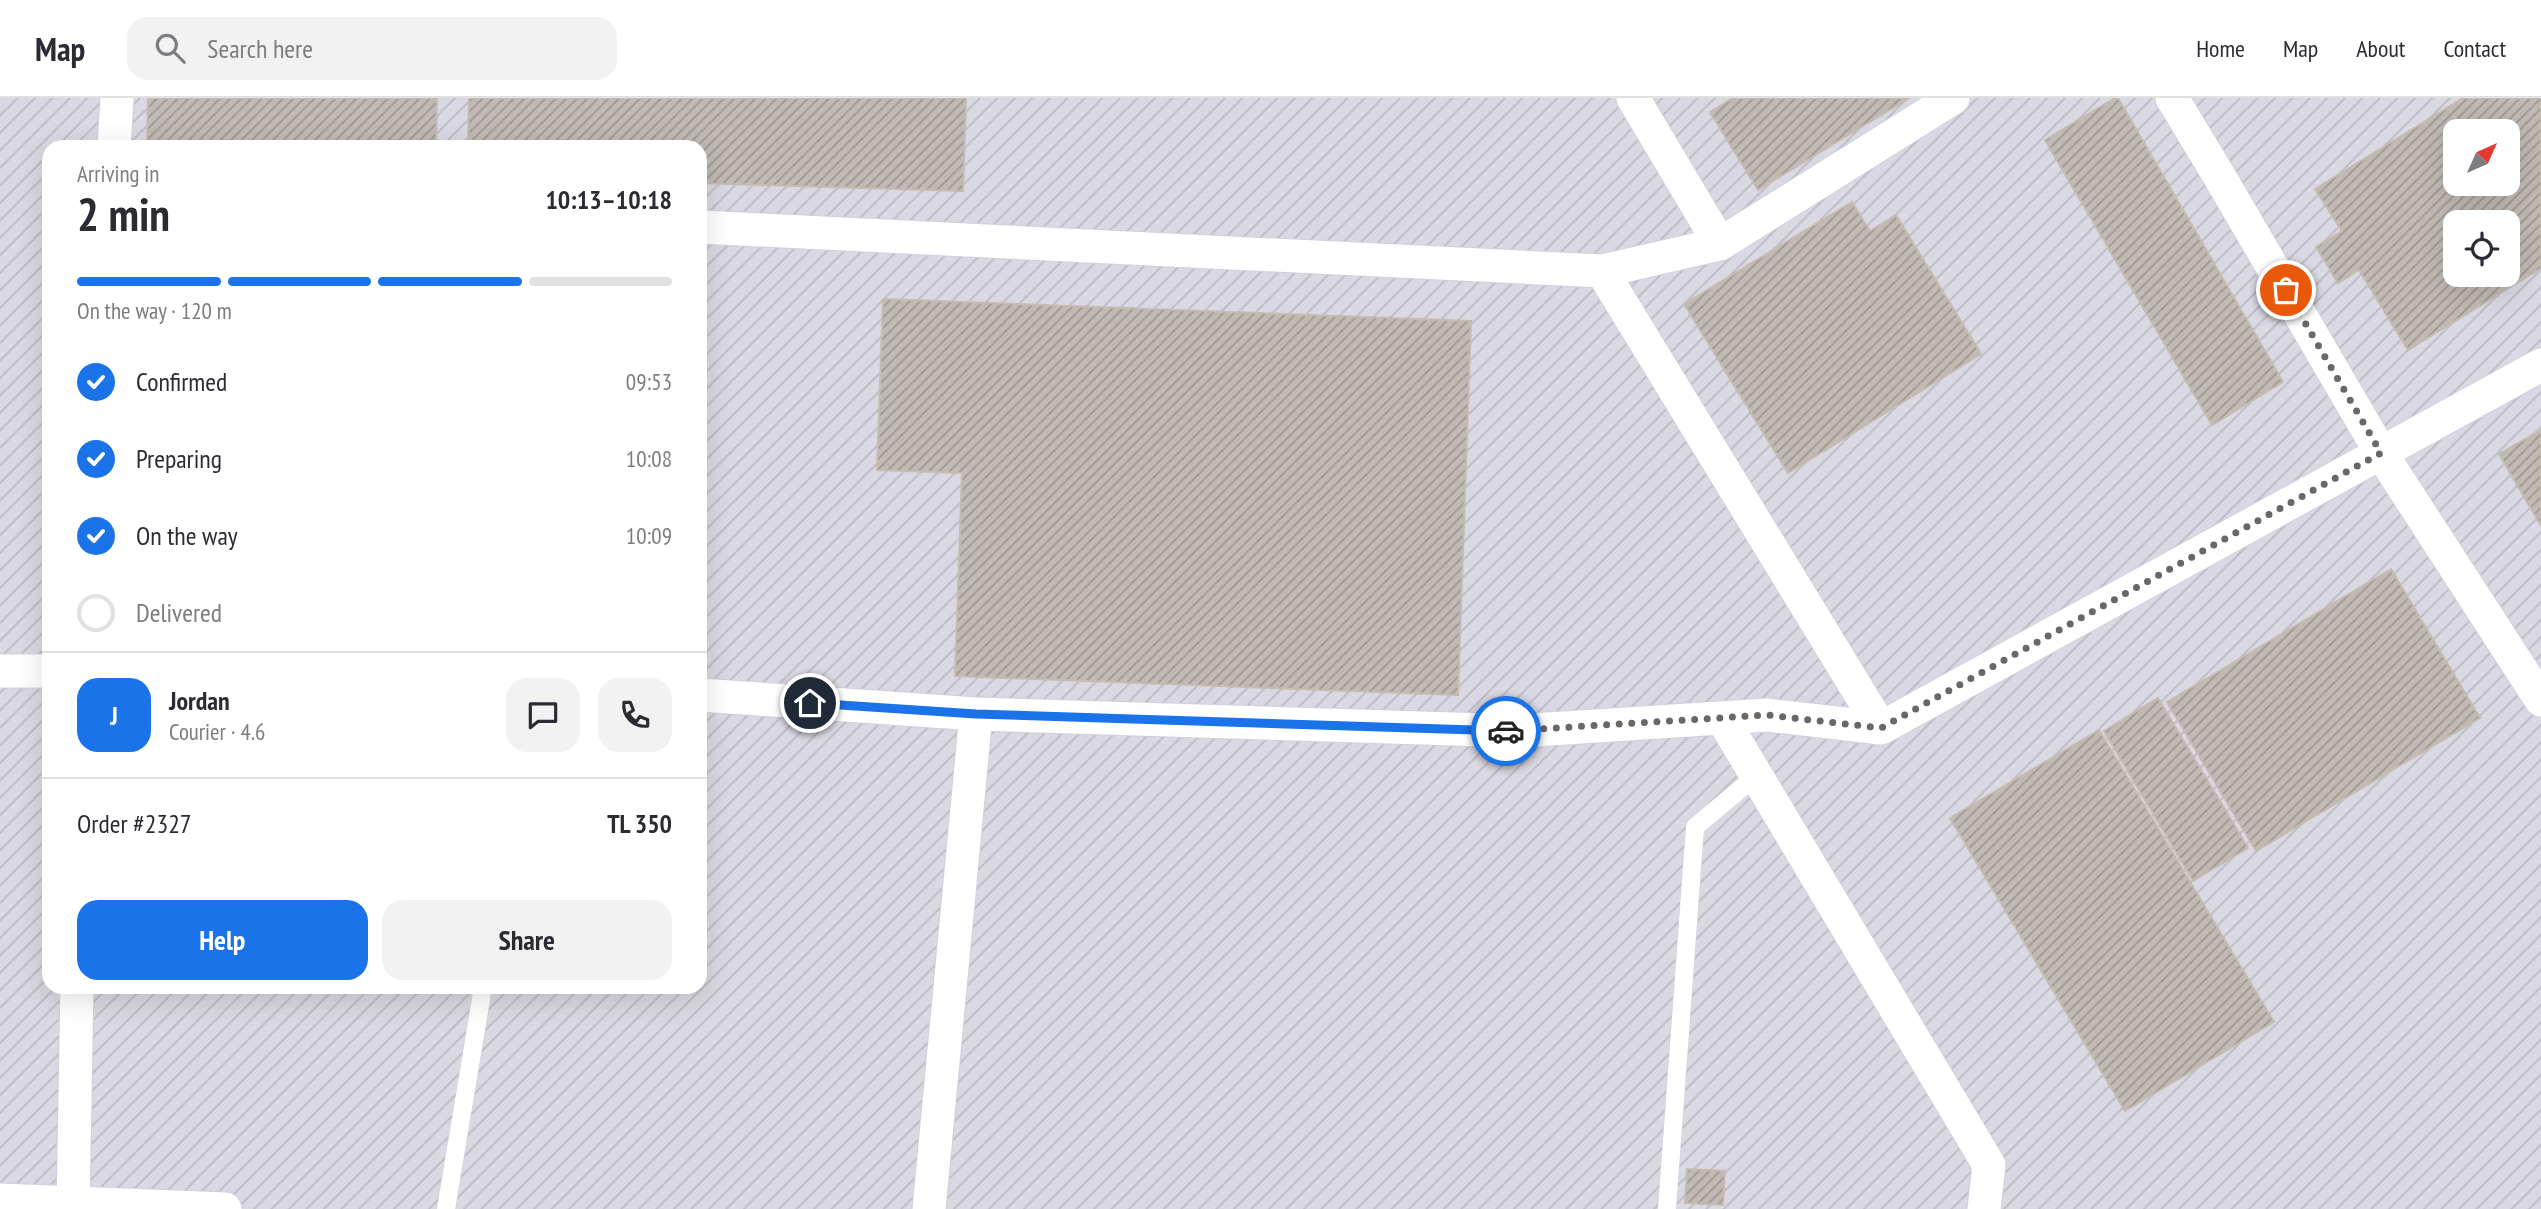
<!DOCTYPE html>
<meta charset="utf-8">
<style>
:root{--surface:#fff;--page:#f2f2f3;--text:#2b2b33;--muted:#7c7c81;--line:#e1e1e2;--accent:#1a73e8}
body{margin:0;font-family:"PT Sans Narrow",sans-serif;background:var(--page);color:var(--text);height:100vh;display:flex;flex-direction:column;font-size:26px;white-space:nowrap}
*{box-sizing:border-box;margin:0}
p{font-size:23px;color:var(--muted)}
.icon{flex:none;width:38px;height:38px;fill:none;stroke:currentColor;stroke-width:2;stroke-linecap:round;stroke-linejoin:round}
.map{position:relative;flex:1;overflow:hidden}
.drawer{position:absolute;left:42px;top:42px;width:665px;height:854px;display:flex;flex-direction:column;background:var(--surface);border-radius:21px;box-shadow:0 7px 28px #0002}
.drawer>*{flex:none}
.needle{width:46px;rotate:45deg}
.controls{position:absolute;left:2443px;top:21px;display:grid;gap:14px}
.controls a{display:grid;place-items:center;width:77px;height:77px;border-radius:14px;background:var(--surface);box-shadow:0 7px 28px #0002;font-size:35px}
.pin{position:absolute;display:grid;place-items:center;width:60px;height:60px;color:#fff;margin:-30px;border:4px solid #fff;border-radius:50%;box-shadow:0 2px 7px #0007}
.courier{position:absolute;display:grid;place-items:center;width:70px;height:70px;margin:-35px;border:5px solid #1a73e8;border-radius:50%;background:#fff;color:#222;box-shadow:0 2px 9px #0007}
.head em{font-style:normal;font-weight:600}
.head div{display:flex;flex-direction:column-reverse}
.head{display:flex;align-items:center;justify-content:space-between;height:119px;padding:0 35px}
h1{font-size:46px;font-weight:600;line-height:52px}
.bar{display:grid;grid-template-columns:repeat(4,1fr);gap:10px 7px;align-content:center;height:84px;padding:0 35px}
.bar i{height:9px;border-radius:5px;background:var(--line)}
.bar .selected{background:var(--accent)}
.bar p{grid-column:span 4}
.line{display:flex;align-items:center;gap:18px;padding:0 35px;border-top:2px solid var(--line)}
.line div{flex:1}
.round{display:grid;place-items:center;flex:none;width:74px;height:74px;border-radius:21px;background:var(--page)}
ol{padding:0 35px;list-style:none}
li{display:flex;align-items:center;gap:21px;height:77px}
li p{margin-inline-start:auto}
li .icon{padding:7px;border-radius:50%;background:var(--accent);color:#fff;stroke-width:4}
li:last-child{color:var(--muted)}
li i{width:38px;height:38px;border:4px solid var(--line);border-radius:50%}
.button{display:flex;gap:14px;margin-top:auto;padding:14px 35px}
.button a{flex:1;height:80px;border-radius:21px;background:var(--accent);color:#fff;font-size:28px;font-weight:600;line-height:80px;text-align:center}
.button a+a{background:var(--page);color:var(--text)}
header{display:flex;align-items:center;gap:42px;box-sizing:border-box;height:98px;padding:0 35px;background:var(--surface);border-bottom:2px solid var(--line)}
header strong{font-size:33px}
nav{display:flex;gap:38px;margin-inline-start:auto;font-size:24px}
.search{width:490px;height:63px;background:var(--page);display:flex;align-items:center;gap:18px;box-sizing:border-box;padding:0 24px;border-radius:21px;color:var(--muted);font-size:26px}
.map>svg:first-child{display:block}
</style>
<header>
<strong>Map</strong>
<div class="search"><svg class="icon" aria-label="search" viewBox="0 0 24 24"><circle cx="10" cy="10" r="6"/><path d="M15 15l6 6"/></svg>Search here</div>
<nav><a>Home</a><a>Map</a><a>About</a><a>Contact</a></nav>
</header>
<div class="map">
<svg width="2541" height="1111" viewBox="0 0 2541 1111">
<defs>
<pattern id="industrial-furrows" width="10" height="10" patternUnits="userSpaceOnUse" patternTransform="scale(1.75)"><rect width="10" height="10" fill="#dad8e2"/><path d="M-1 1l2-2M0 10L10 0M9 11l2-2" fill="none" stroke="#bbb9c2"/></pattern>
<pattern id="building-hatch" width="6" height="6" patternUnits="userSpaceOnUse" patternTransform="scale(1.75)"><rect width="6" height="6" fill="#c1bab4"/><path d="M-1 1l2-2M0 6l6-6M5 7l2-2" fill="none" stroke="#9d9792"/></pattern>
</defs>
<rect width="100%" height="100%" fill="#eae0d7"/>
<path fill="url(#industrial-furrows)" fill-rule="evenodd" d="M0,0H2541V1111H0ZM2455,33H2508V86H2455ZM49,49H700V889H49ZM2455,124H2508V177H2455Z"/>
<path fill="url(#building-hatch)" stroke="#c5bcb1" stroke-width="2" fill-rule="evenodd" d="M148,0H437L436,49H147Z
M469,0H966L963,93L700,85V49H468Z
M1733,0H1909L1758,92L1710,14Z
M2115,0H2118L2283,284L2212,327L2045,42Z
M2463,0H2541V170L2408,252L2359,172L2338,185L2316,149L2342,133L2315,91ZM2455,33H2508V86H2455ZM2455,124H2508V177H2455Z
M1852,104L1870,133L1896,117L1981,256L1788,375L1684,206Z
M883,201L1471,223L1458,597L955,578L962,375L877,372Z
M2541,332V428L2499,356Z
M2391,471L2480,620L2256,753L2167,604Z
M2158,600L2248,750L2193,783L2104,633Z
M2099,632L2274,924L2125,1013L1950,720Z
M1687,1071L1725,1073L1723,1107L1685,1105Z"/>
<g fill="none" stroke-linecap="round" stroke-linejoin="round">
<defs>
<path id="lane" d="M446,1111L483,889
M1667,1111L1695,729L1756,678"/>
<path id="street" d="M1633,0L1720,146L1602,173L1881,630
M2172,0L2218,76L2381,355L2541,602
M114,49L117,0
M700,129L1602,173
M1720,146L1953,0
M0,573H49
M700,597L976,616L1518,633L1767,617L1881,630L2541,267
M1722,620L1989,1067L1984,1111
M0,1102L225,1111
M73,1111L77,889
M929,1111L976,616"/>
</defs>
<use href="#lane" stroke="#ccd2e0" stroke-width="19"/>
<use href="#street" stroke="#ccd2e0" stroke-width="35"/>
<use href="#lane" stroke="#fff" stroke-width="18"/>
<use href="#street" stroke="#fff" stroke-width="33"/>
</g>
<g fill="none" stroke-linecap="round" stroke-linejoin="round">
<path stroke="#6b6764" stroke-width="7" stroke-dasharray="0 12.6" d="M1506,633L1767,617L1881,630L2381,355L2286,192"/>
<path stroke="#1a73e8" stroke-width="9" d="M810,605L976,616L1506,633"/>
</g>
</svg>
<div class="controls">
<a><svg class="needle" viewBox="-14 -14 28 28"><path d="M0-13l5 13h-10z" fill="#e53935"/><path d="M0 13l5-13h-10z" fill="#7c7c81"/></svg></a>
<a><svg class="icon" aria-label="locate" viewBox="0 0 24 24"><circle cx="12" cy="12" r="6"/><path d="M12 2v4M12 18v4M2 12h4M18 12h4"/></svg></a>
</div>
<div class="pin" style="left:2286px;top:192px;background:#ea580c"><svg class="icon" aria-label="bag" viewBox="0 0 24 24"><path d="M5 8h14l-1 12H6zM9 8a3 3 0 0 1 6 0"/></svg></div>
<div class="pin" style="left:810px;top:605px;background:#1f2937"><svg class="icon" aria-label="home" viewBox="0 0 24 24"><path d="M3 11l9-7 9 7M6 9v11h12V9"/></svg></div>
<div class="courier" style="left:1506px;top:633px"><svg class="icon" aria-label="car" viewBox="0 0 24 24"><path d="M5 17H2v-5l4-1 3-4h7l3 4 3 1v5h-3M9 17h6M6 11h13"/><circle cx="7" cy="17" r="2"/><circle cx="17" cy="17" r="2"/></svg></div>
<section class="drawer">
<div class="head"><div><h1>2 min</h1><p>Arriving in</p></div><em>10:13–10:18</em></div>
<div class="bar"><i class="selected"></i><i class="selected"></i><i class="selected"></i><i></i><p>On the way · 120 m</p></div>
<ol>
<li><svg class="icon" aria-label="check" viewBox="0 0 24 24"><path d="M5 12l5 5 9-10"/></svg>Confirmed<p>09:53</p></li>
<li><svg class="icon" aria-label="check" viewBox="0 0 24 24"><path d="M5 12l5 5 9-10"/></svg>Preparing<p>10:08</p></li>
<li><svg class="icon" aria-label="check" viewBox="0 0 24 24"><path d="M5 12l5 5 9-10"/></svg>On the way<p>10:09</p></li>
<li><i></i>Delivered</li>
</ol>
<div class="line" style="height:126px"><b class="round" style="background:var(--accent);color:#fff">J</b><div><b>Jordan</b><p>Courier · 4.6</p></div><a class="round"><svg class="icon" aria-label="chat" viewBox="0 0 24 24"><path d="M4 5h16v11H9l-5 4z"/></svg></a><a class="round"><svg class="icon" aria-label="phone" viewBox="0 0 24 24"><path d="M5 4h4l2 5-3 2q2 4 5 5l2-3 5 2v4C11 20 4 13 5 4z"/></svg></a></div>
<div class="line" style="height:91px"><div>Order #2327</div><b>TL 350</b></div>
<div class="button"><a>Help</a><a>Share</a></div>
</section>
</div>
